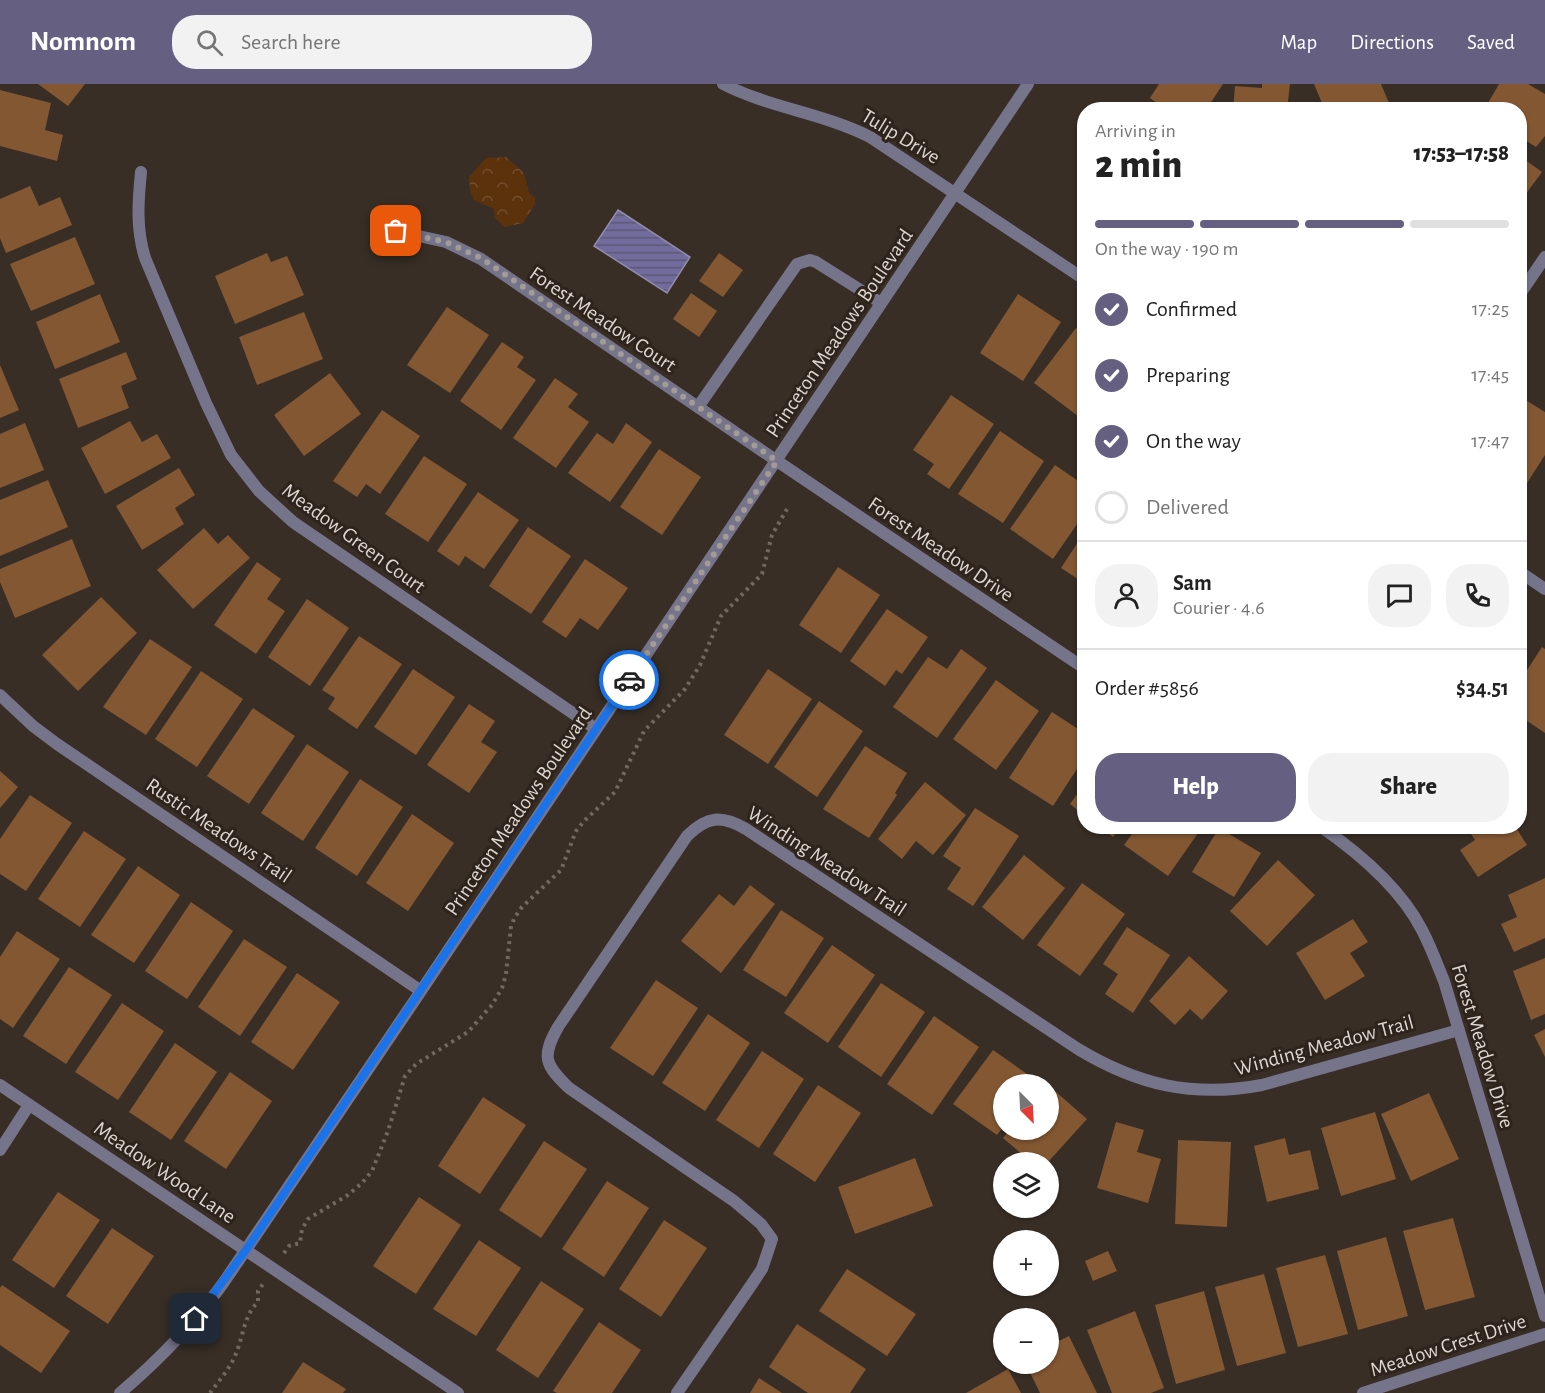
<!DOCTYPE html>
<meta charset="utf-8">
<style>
:root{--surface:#fff;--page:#f2f2f2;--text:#222;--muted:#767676;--line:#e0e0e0;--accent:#656082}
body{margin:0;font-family:"Alegreya Sans",sans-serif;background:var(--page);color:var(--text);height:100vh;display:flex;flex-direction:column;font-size:22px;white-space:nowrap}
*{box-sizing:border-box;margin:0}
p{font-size:20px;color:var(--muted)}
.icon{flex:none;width:33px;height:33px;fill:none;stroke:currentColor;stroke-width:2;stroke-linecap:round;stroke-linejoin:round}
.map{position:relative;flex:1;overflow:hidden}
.drawer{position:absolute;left:1077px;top:18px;width:450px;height:732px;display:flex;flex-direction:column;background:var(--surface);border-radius:24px;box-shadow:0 2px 4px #0004}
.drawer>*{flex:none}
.needle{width:39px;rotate:156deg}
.controls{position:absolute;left:993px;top:990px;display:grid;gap:12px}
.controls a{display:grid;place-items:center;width:66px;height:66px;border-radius:50%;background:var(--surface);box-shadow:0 2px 4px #0004;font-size:30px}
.pin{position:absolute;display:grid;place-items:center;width:51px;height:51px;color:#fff;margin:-26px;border-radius:12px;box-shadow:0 3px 9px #0006}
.courier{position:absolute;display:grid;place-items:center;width:60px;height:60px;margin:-30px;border:4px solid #1a73e8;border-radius:50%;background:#fff;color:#222;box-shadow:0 2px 8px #0007}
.summary em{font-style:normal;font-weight:800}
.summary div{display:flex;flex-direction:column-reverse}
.summary{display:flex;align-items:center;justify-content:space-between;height:102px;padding:0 18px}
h1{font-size:39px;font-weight:800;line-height:45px}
.bar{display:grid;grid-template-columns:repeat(4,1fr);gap:9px 6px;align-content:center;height:72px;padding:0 18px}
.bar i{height:8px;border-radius:4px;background:var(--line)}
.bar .selected{background:var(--accent)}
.bar p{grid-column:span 4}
.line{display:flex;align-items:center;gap:15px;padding:0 18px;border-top:2px solid var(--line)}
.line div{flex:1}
.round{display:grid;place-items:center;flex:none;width:63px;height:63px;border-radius:24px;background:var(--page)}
ol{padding:0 18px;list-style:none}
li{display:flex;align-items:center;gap:18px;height:66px}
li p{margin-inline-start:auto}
li .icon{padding:6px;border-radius:50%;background:var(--accent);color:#fff;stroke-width:4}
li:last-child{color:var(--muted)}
li i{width:33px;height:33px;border:3px solid var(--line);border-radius:50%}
.button{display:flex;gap:12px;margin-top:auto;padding:12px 18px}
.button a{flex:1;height:69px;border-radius:24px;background:var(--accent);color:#fff;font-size:24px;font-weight:800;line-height:69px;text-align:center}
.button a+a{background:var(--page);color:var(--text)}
header{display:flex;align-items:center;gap:36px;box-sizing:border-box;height:84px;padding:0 30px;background:var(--accent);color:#fff}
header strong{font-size:28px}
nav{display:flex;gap:33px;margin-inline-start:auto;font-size:21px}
.search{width:420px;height:54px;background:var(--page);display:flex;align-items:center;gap:15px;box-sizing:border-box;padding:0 21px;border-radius:24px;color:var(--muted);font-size:22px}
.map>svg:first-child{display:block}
</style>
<header>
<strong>Nomnom</strong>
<div class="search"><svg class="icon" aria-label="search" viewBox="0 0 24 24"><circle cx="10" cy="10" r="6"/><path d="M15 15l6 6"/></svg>Search here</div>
<nav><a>Map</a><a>Directions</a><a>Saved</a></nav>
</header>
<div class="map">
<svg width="1545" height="1309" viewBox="0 0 1545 1309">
<defs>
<pattern id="forest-crowns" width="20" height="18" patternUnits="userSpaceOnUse" patternTransform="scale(1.5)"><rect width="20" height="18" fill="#5b320b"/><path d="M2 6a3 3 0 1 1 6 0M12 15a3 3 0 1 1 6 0" fill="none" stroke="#724f2e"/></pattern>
<pattern id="water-rules" width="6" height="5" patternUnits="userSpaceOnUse" patternTransform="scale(1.5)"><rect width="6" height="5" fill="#726b9e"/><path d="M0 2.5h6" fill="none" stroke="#5c5873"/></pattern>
</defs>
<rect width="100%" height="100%" fill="#382e26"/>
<path fill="url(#forest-crowns)" d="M506,73L524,89L529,109L535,114V120L523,139L505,143L495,134L494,125L474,116L470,107L469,93L486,74Z"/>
<path fill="url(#water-rules)" stroke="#928bad" stroke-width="1.5" d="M618,126L690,173L667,209L594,162Z"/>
<path fill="#835732" d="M38,0H85L68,22Z
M1159,0H1223L1206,26H1167L1150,14Z
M1262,0H1290L1287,26H1233L1235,2L1262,4Z
M1314,0H1381L1392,26H1325Z
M1499,0H1528L1545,10V52L1536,63L1520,53V26H1484Z
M0,6L51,19L45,46L63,51L57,77L0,62Z
M1520,72L1542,88L1520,118Z
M30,102L39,122L60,113L72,141L6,169L0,154V115Z
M75,153L95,200L31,227L10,180Z
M267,169L271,178L287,172L304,211L235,240L215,192Z
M719,169L743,186L723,213L699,197Z
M691,209L717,227L699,253L673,235Z
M100,210L120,258L55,285L36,238Z
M1018,210L1061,238L1023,297L980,269Z
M447,223L489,251L450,309L407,281Z
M304,228L323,275L257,301L239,253Z
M1076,244L1084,251V323L1078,332L1034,299Z
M502,258L524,273L517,283L536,296L501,346L460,317Z
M126,268L137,295L121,302L129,324L78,344L59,295Z
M0,281L19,326L0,334Z
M330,289L361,330L304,372L274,331Z
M555,294L578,310L568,323L589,338L556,384L513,354Z
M951,311L994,340L949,405L927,390L934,380L913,366Z
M1521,313L1545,328V371L1520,410V315Z
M382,326L420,352L380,410L366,400L357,413L333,397Z
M130,337L142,358L157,350L171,374L105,410L81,364Z
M25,339L44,386L0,404V350Z
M626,339L652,358L610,418L568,389L597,349L613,360Z
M1000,347L1044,377L1003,439L958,410Z
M659,365L701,393L662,451L620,423Z
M424,372L467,400L428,458L385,430Z
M1055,381L1084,401V430L1053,475L1010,445Z
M179,384L195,411L175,424L184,440L142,466L116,422Z
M48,396L68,443L0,472V416Z
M478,408L519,436L484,485L465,472L459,482L437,467Z
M528,443L571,472L531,530L489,502Z
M204,444L218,460L228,451L250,474L193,525L157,486Z
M1084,449V499L1061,484Z
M72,455L91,502L15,534L0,498V485Z
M585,475L628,504L598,546L580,534L566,554L542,538Z
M257,478L281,495L267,515L285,527L256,570L214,541Z
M838,483L880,511L841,569L799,541Z
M101,513L137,549L78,607L42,571Z
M307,515L349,544L310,602L268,573Z
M887,525L928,553L902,590L896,586L885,602L850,577Z
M359,552L402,580L357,645L328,625L335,614L322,606Z
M150,555L192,583L146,651L103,623Z
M1542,563L1545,565V649L1520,632V597Z
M961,565L987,584L937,654L893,623L928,573L947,585Z
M413,585L455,613L416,671L374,643Z
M768,585L812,615L768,680L724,651Z
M201,587L243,615L197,683L155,655Z
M996,596L1039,627L996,686L953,655Z
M819,617L863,647L817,713L774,683Z
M469,620L495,637L481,658L497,668L469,709L427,681Z
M253,624L295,652L249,720L207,692Z
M1052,628L1084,649V674L1053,722L1009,694Z
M307,660L349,688L303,757L261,729Z
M865,662L907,689L895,709L897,711L869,754L823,725Z
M0,687L18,703L0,724Z
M360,695L403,723L357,792L315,764Z
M925,698L966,731L933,771L916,757L902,775L878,755Z
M1084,701V731L1070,720Z
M30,711L72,739L26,807L0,790V755Z
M975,724L1019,752L973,822L947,805L961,784L943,772Z
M412,730L454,759L408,827L366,799Z
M1099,742H1121L1113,753Z
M1138,742H1203L1168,792L1124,761Z
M1466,742H1515L1527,761L1478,793L1460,766L1475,756Z
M1219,744L1261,769L1234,813L1192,788Z
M84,747L126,775L80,843L38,815Z
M1024,771L1065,804L1023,856L982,823Z
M1278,776L1315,811L1267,862L1230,827Z
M138,782L180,811L134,879L91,851Z
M1545,794V854L1514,868L1501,840L1517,833L1508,811Z
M1082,799L1125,830L1080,892L1037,861Z
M750,801L775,820L721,889L681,857L719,810L734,822Z
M191,818L233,847L187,915L145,887Z
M781,826L824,854L786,913L743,886Z
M1353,835L1368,858L1350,869L1365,892L1325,916L1296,869Z
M1127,843L1170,871L1133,929L1105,910L1118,890L1103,880Z
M17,847L60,875L13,944L0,935V873Z
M244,855L287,883L240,952L198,923Z
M832,861L875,891L828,959L784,929Z
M1189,872L1228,907L1202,936L1190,925L1175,941L1149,917Z
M1545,874V930L1531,936L1513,887Z
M69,883L112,911L66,980L23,952Z
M297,889L340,918L293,986L251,958Z
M656,896L698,924L653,992L610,964Z
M881,899L925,928L881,993L838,963Z
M122,919L164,947L118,1016L75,988Z
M708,930L750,959L705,1027L662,999Z
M934,932L979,963L932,1031L887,1000Z
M1545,945V973L1534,951Z
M175,959L217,988L171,1056L129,1028Z
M993,966L1037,997L1034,1000H1004V1042L997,1051L953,1020Z
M762,967L804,995L759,1064L716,1036Z
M230,988L272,1017L226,1085L184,1057Z
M818,1001L861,1029L815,1098L773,1070Z
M1048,1001L1087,1035L1048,1078H1031L1003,1054L1010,1046H1048Z
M1429,1009L1459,1075L1411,1097L1381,1030Z
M483,1013L526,1041L480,1110L438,1082Z
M1375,1028L1396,1095L1341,1112L1321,1044Z
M1116,1038L1144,1046L1137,1068L1161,1075L1148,1119L1097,1104Z
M1285,1054L1289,1071L1310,1066L1319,1105L1267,1118L1254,1062Z
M1178,1056L1231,1058L1227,1143L1175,1140Z
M544,1057L587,1085L541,1154L499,1126Z
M915,1074L933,1122L855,1150L838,1103Z
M607,1097L649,1124L604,1193L562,1165Z
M58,1108L100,1136L54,1204L12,1176Z
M419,1113L461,1141L416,1210L373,1182Z
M1453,1134L1475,1213L1425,1226L1403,1147Z
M664,1136L707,1164L661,1233L619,1205Z
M112,1144L154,1172L108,1240L66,1212Z
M1386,1153L1408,1232L1358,1246L1337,1167Z
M479,1156L521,1184L476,1252L433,1225Z
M1108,1167L1117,1187L1093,1197L1085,1177Z
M1325,1171L1348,1250L1298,1263L1276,1184Z
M847,1185L916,1230L887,1272L819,1227Z
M1264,1190L1286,1269L1237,1282L1215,1203Z
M541,1197L584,1225L538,1294L496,1266Z
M2,1201L70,1247L41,1289L0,1261V1204Z
M1204,1207L1225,1286L1176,1300L1155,1221Z
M1135,1227L1164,1304L1151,1309H1112L1087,1246Z
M599,1238L641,1266L612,1309H557L553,1307Z
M797,1240L866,1285L850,1309H808L769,1283Z
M1069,1252L1097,1309H1040L1026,1280H1048V1262Z
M303,1278L346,1305L343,1309H282Z
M1008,1285L1021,1309H966Z
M759,1294L782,1309H750Z"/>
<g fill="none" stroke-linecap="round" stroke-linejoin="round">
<path stroke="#706861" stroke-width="4" stroke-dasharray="3 4.5" stroke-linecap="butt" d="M284,1169L289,1162L300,1159L302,1145L308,1135L348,1111L362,1099L372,1087L388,1047L405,992L416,980L468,948L492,921L502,904L506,890L511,842L515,833L522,823L561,786L576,747L584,737L615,708L644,647L685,605L700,581L721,532L762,490L772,451L787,425
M210,1309C218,1298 228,1287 234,1274C243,1256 243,1232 258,1218V1207L263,1200"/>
<path stroke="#76748b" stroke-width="12" d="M698,323L797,180L810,176L816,178L881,219"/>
<path stroke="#76748b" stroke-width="12" d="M723,0C770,24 823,29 870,53L1084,195
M141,88C138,118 136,145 145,174L206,319L231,371L259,407L293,438L596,645
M396,147L446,158L481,175L777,377L1084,584
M1520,210L1545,173
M1520,488L1545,505
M0,611L33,642L57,660L421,907
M1320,742C1359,769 1400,803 1422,846C1431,863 1437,880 1444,897L1545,1232
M0,1001L458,1309
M0,1066L29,1021
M120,1309C159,1276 194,1240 224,1198L421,907L1028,0
M677,1309L752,1200L762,1185L772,1155L761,1140L734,1117L569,1004C545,981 541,973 558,943L687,752C707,732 722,731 746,745L1078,965C1138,1001 1193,1014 1262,1001L1459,946
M1363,1309L1545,1250"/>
</g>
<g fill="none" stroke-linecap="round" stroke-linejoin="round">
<path stroke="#a39c95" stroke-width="6" stroke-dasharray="0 10.8" d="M396,147L446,158L481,174L777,377L629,596"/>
<path stroke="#1a73e8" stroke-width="8" d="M195,1235L246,1166L629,596"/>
</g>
<g text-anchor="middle" stroke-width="6" stroke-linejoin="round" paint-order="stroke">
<g font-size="21" fill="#ddd7d1" stroke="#2e241c">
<text transform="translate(901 52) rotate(31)" y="7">Tulip Drive</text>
<text transform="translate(603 235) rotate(34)" y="7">Forest Meadow Court</text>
<text transform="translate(839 249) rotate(-56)" y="7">Princeton Meadows Boulevard</text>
<text transform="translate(354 454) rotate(36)" y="7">Meadow Green Court</text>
<text transform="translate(941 465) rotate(34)" y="7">Forest Meadow Drive</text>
<text transform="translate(518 727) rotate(-56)" y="7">Princeton Meadows Boulevard</text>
<text transform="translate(219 746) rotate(34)" y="7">Rustic Meadows Trail</text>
<text transform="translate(827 777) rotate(33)" y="7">Winding Meadow Trail</text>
<text transform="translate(1324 961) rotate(-15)" y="7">Winding Meadow Trail</text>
<text transform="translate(1483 962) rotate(73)" y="7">Forest Meadow Drive</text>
<text transform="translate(165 1088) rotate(34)" y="7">Meadow Wood Lane</text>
<text transform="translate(1448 1261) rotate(-18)" y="7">Meadow Crest Drive</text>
</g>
</g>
</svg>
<div class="controls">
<a><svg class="needle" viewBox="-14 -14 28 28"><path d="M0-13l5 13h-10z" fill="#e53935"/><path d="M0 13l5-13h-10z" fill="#767676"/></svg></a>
<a><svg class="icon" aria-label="layers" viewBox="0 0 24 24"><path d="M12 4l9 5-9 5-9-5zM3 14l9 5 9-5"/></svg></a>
<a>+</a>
<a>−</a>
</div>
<div class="pin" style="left:396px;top:147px;background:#ea580c"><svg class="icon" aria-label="bag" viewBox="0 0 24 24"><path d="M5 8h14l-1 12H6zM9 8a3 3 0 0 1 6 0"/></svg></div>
<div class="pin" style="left:195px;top:1235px;background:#1f2937"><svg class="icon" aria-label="home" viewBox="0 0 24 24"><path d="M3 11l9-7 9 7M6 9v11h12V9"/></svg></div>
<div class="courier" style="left:629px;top:596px"><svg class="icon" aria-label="car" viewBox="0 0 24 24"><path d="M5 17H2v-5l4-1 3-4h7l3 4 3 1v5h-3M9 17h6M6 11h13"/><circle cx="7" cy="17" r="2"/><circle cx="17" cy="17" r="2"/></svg></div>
<section class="drawer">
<div class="summary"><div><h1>2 min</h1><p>Arriving in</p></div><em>17:53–17:58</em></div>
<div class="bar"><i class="selected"></i><i class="selected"></i><i class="selected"></i><i></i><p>On the way · 190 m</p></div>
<ol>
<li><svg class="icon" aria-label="check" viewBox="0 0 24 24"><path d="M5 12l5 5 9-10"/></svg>Confirmed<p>17:25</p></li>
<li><svg class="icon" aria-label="check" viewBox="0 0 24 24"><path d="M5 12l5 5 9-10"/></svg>Preparing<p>17:45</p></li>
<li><svg class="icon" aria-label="check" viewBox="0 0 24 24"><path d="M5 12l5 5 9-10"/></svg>On the way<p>17:47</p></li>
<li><i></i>Delivered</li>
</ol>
<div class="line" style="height:108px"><a class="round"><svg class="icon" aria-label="person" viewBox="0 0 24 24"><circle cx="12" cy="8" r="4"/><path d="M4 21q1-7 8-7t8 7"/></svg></a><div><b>Sam</b><p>Courier · 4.6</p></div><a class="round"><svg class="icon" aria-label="chat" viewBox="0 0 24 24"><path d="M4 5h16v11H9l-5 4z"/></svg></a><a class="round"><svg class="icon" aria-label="phone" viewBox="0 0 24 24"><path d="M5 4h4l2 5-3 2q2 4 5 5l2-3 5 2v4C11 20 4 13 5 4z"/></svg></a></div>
<div class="line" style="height:78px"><div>Order #5856</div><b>$34.51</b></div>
<div class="button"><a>Help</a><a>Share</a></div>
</section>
</div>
